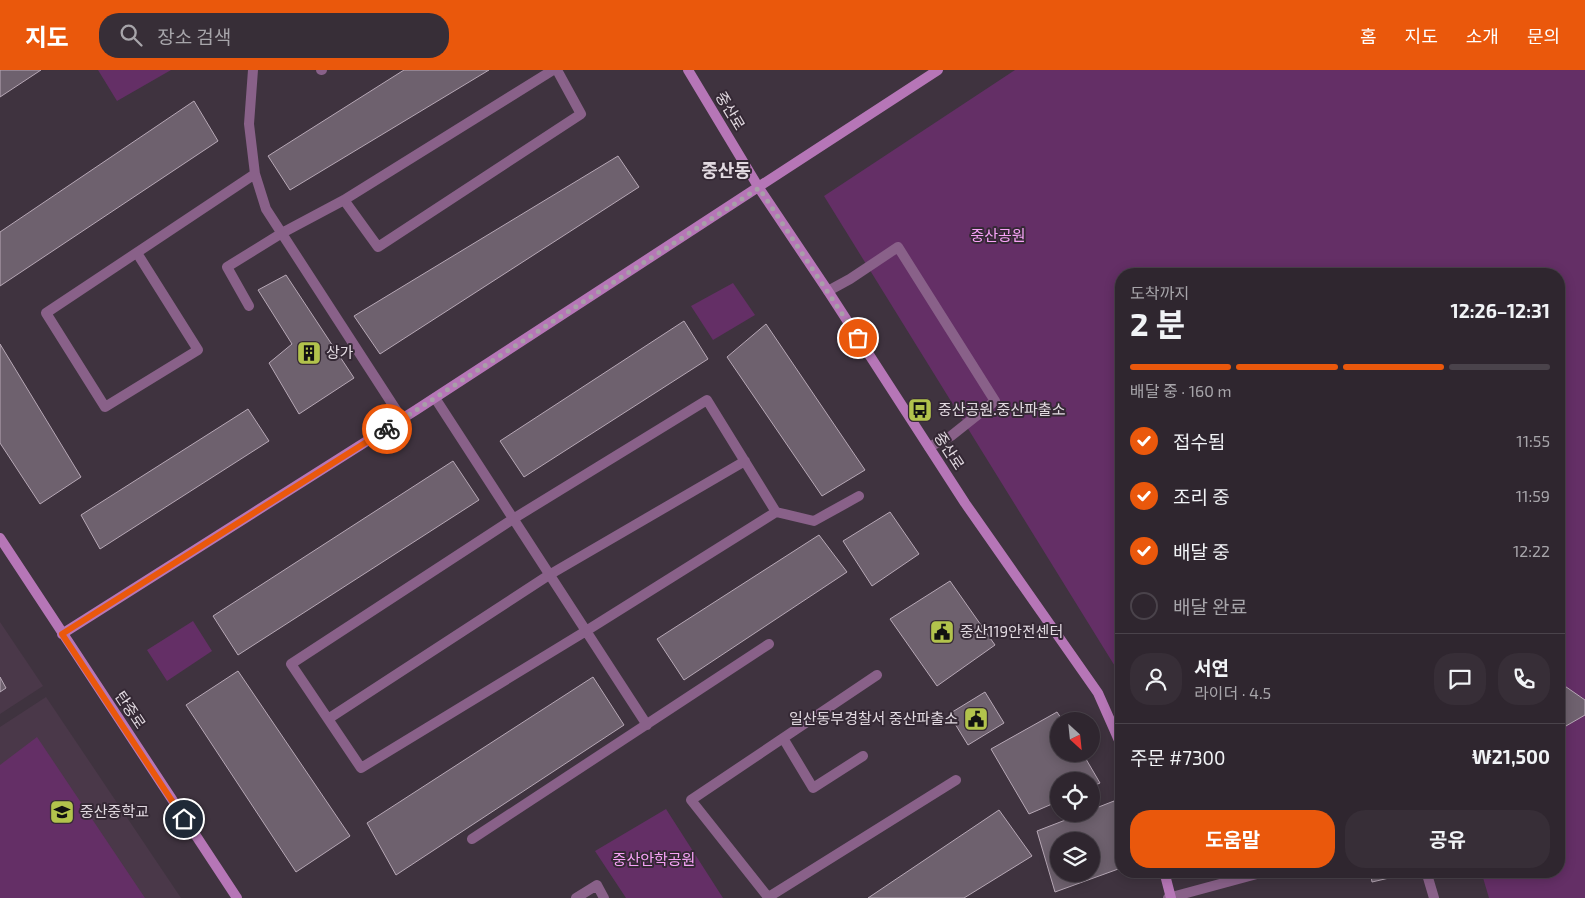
<!DOCTYPE html>
<html lang="ko">
<meta charset="utf-8">
<style>
:root{--surface:#2f262f;--page:#372e37;--text:#f1f3f6;--muted:#a7a5aa;--line:#4a434b;--accent:#ea580c}
body{margin:0;font-family:"Exo 2","Noto Sans KR",sans-serif;background:var(--page);color:var(--text);height:100vh;display:flex;flex-direction:column;font-size:19px;white-space:nowrap}
*{box-sizing:border-box;margin:0}
p{font-size:16px;color:var(--muted)}
.icon{flex:none;width:28px;height:28px;fill:none;stroke:currentColor;stroke-width:2;stroke-linecap:round;stroke-linejoin:round}
.map{position:relative;flex:1;overflow:hidden}
.panel{position:absolute;left:1115px;top:198px;width:450px;height:610px;display:flex;flex-direction:column;background:var(--surface);border-radius:20px;box-shadow:0 2px 12px #0003,0 0 0 1px var(--line)}
.panel>*{flex:none}
.needle{width:32px;rotate:153deg}
.tools{position:absolute;left:1050px;top:642px;display:grid;gap:10px}
.tools a{display:grid;place-items:center;width:50px;height:50px;border-radius:50%;background:var(--surface);box-shadow:0 2px 12px #0003,0 0 0 1px var(--line);font-size:25px}
.pin{position:absolute;display:grid;place-items:center;width:42px;height:42px;color:#fff;margin:-21px;border:2px solid #fff;border-radius:50%;box-shadow:0 1px 5px #0007}
.courier{position:absolute;display:grid;place-items:center;width:50px;height:50px;margin:-25px;border:4px solid #ea580c;border-radius:50%;background:#fff;color:#222;box-shadow:0 1px 6px #0007}
.head em{font-style:normal;font-weight:700}
.head div{display:flex;flex-direction:column-reverse}
.head{display:flex;align-items:center;justify-content:space-between;height:85px;padding:0 15px}
h1{font-size:32px;font-weight:700;line-height:38px}
.bar{display:grid;grid-template-columns:repeat(4,1fr);gap:8px 5px;align-content:center;height:60px;padding:0 15px}
.bar i{height:6px;border-radius:4px;background:var(--line)}
.bar .selected{background:var(--accent)}
.bar p{grid-column:span 4}
.line{display:flex;align-items:center;gap:12px;padding:0 15px;border-top:1px solid var(--line)}
.line div{flex:1}
.round{display:grid;place-items:center;flex:none;width:52px;height:52px;border-radius:20px;background:var(--page)}
ol{padding:0 15px;list-style:none}
li{display:flex;align-items:center;gap:15px;height:55px}
li p{margin-inline-start:auto}
li .icon{padding:5px;border-radius:50%;background:var(--accent);color:#fff;stroke-width:4}
li:last-child{color:var(--muted)}
li i{width:28px;height:28px;border:2px solid var(--line);border-radius:50%}
.primary-button{display:flex;gap:10px;margin-top:auto;padding:10px 15px}
.primary-button a{flex:1;height:58px;border-radius:20px;background:var(--accent);color:#fff;font-size:20px;font-weight:700;line-height:58px;text-align:center}
.primary-button a+a{background:var(--page);color:var(--text)}
header{display:flex;align-items:center;gap:30px;box-sizing:border-box;height:70px;padding:0 25px;background:var(--accent);color:#fff}
header strong{font-size:24px}
nav{display:flex;gap:28px;margin-inline-start:auto;font-size:18px}
.search{width:350px;height:45px;background:var(--page);display:flex;align-items:center;gap:12px;box-sizing:border-box;padding:0 18px;border-radius:20px;color:var(--muted);font-size:19px}
.map>svg:first-child{display:block}
</style>
<header>
<strong>지도</strong>
<div class="search"><svg class="icon" aria-label="search" viewBox="0 0 24 24"><circle cx="10" cy="10" r="6"/><path d="M15 15l6 6"/></svg>장소 검색</div>
<nav><a>홈</a><a>지도</a><a>소개</a><a>문의</a></nav>
</header>
<div class="map">
<svg width="1585" height="828" viewBox="0 0 1585 828">
<rect width="100%" height="100%" fill="#3f333f"/>
<path fill="#4a3849" d="M0,552L43,616L0,644Z
M46,627L181,828H0V657Z"/>
<path fill="#642f66" d="M98,0H171L117,31Z
M1015,0H1585V828H1489L1481,801H1559V204H1121V606L824,126Z
M733,213L755,245L713,270L691,236Z
M193,551L212,581L167,611L147,580Z
M37,667L145,828H0V695Z
M666,739L723,828H626L595,781Z"/>
<path fill="#6e616e" stroke="#b7a8b6" fill-rule="evenodd" d="M0,0H41L0,27Z
M404,0H489L290,120L268,86Z
M194,31L218,71L0,216V162Z
M618,86L639,117L380,284L354,246Z
M286,205L354,308L299,344L269,293L292,274L258,220Z
M684,251L708,289L524,407L500,371Z
M766,254L865,400L822,426L727,287Z
M0,274L81,407L40,434L0,373Z
M248,339L269,371L100,479L81,445Z
M453,391L479,430L238,585L213,546Z
M890,442L919,484L872,516L843,471Z
M819,465L847,502L684,610L657,569Z
M950,511L995,575L937,616L890,549Z
M238,601L350,766L296,802L186,635Z
M0,607L6,618L0,622Z
M593,607L624,655L396,805L367,753Z
M1559,612L1585,630V645L1559,660Z
M985,622L1004,653L968,675L949,644Z
M1057,642L1063,651H1059V684H1083L1100,713L1091,717V711H1059V731L1029,744L991,679Z
M1114,731L1121,755V798L1055,822L1037,761L1081,744H1091V740ZM1059,771H1091V804H1059Z
M999,740L1032,786L964,828H868Z
M1370,801H1401L1402,805L1372,812Z"/>
<g fill="none" stroke-linecap="round" stroke-linejoin="round">
<path stroke="#896189" stroke-width="10" d="M253,0L249,54L255,104L266,139L402,349
M321,0H322
M344,130L378,177L581,44L557,0
M137,183L198,280L105,337L46,243L255,104
M828,221L850,209L898,177L995,331L951,366L929,377
M249,236L227,197L282,163L344,130L553,0
M435,328L647,655
M776,442L586,561L361,698L291,594L513,449L707,330L776,442L814,451L859,426
M328,649L549,505L745,391
M783,668L813,718L863,686
M472,769L769,574
M768,827L691,730L877,605
M576,828L597,815L604,828
M767,828L956,710"/>
<path stroke="#896189" stroke-width="10" d="M1426,801L1434,828
M1168,828L1268,801"/>
<path stroke="#b676b7" stroke-width="10" d="M688,0L759,118L828,221L965,433L1098,623L1121,675
M0,468L237,828
M62,564L416,340L938,0
M1164,801L1171,828"/>
</g>
<g fill="none" stroke-linecap="round" stroke-linejoin="round">
<path stroke="#a89fa8" stroke-width="5" stroke-dasharray="0 9" d="M387,359L759,118L858,268"/>
<path stroke="#ea580c" stroke-width="6" d="M184,749L62,564L387,359"/>
</g>
<defs>
<symbol id="building-square" viewBox="-11 -11 22 22"><rect x="-9" y="-9" width="18" height="18" rx="4" fill="#b2c34c" stroke="#352935"/><path d="M-4-6H4V6H1V3H-1V6H-4ZM-2.5-4.3h1.7v1.8h-1.7ZM.8-4.3h1.7v1.8H.8ZM-2.5-1h1.7V.8h-1.7ZM.8-1h1.7V.8H.8Z" fill="#111"/></symbol>
<symbol id="bus-square" viewBox="-11 -11 22 22"><rect x="-9" y="-9" width="18" height="18" rx="4" fill="#b2c34c" stroke="#352935"/><path d="M-5-6H5V4H4V6H2V4H-2V6H-4V4H-5ZM-3.5-4V0h7V-4ZM-3.5 1.2v1.5H-2V1.2ZM2 1.2v1.5H3.5V1.2Z" fill="#111"/></symbol>
<symbol id="civic-square" viewBox="-11 -11 22 22"><rect x="-9" y="-9" width="18" height="18" rx="4" fill="#b2c34c" stroke="#352935"/><path d="M-.6-6.5H3V-4.5H.6V-3L4-1V1h2V6H-6V1h2V-1L-.6-3ZM-1.2 2.5V6h2.4V2.5Z" fill="#111"/></symbol>
<symbol id="school-square" viewBox="-11 -11 22 22"><rect x="-9" y="-9" width="18" height="18" rx="4" fill="#b2c34c" stroke="#352935"/><path d="M0-5L7-2L0 1L-7-2ZM-4 1L0 2.5L4 1V4Q0 6-4 4Z" fill="#111"/></symbol>
</defs>
<g fill-rule="evenodd">
<use href="#building-square" x="295" y="269" width="28" height="28"/>
<use href="#bus-square" x="906" y="326" width="28" height="28"/>
<use href="#civic-square" x="928" y="548" width="28" height="28"/>
<use href="#civic-square" x="962" y="635" width="28" height="28"/>
<use href="#school-square" x="48" y="728" width="28" height="28"/>
</g>
<g text-anchor="middle" stroke-width="4" stroke-linejoin="round" paint-order="stroke">
<g font-size="15" fill="#e1d9e0" stroke="#352935">
<text transform="translate(730 41) rotate(59)" y="5">중산로</text>
<text transform="translate(949 381) rotate(57)" y="5">중산로</text>
<text transform="translate(130 640) rotate(56)" y="5">탄중로</text>
</g>
<g font-size="15" fill="#f7a3f7" stroke="#352935">
<text x="998" y="171">중산공원</text>
<text x="654" y="795">중산안학공원</text>
</g>
<g font-size="15" fill="#e1d9e0" stroke="#352935" text-anchor="start">
<text x="326" y="288">상가</text>
<text x="938" y="345">중산공원.중산파출소</text>
<text x="960" y="567">중산119안전센터</text>
<text x="958" y="654" text-anchor="end">일산동부경찰서 중산파출소</text>
<text x="80" y="747">중산중학교</text>
</g>
<g font-size="18" font-weight="bold" fill="#e1d9e0" stroke="#352935">
<text x="726" y="107">중산동</text>
</g>
</g>
</svg>
<div class="tools">
<a><svg class="needle" viewBox="-14 -14 28 28"><path d="M0-13l5 13h-10z" fill="#e53935"/><path d="M0 13l5-13h-10z" fill="#a7a5aa"/></svg></a>
<a><svg class="icon" aria-label="locate" viewBox="0 0 24 24"><circle cx="12" cy="12" r="6"/><path d="M12 2v4M12 18v4M2 12h4M18 12h4"/></svg></a>
<a><svg class="icon" aria-label="layers" viewBox="0 0 24 24"><path d="M12 4l9 5-9 5-9-5zM3 14l9 5 9-5"/></svg></a>
</div>
<div class="pin" style="left:858px;top:268px;background:#ea580c"><svg class="icon" aria-label="bag" viewBox="0 0 24 24"><path d="M5 8h14l-1 12H6zM9 8a3 3 0 0 1 6 0"/></svg></div>
<div class="pin" style="left:184px;top:749px;background:#1f2937"><svg class="icon" aria-label="home" viewBox="0 0 24 24"><path d="M3 11l9-7 9 7M6 9v11h12V9"/></svg></div>
<div class="courier" style="left:387px;top:359px"><svg class="icon" aria-label="bike" viewBox="0 0 24 24"><circle cx="6" cy="16" r="4"/><circle cx="18" cy="16" r="4"/><path d="M6 16l4-8h5l3 8M10 8l3 8H6M13 5h3"/></svg></div>
<section class="panel">
<div class="head"><div><h1>2 분</h1><p>도착까지</p></div><em>12:26–12:31</em></div>
<div class="bar"><i class="selected"></i><i class="selected"></i><i class="selected"></i><i></i><p>배달 중 · 160 m</p></div>
<ol>
<li><svg class="icon" aria-label="check" viewBox="0 0 24 24"><path d="M5 12l5 5 9-10"/></svg>접수됨<p>11:55</p></li>
<li><svg class="icon" aria-label="check" viewBox="0 0 24 24"><path d="M5 12l5 5 9-10"/></svg>조리 중<p>11:59</p></li>
<li><svg class="icon" aria-label="check" viewBox="0 0 24 24"><path d="M5 12l5 5 9-10"/></svg>배달 중<p>12:22</p></li>
<li><i></i>배달 완료</li>
</ol>
<div class="line" style="height:90px"><a class="round"><svg class="icon" aria-label="person" viewBox="0 0 24 24"><circle cx="12" cy="8" r="4"/><path d="M4 21q1-7 8-7t8 7"/></svg></a><div><b>서연</b><p>라이더 · 4.5</p></div><a class="round"><svg class="icon" aria-label="chat" viewBox="0 0 24 24"><path d="M4 5h16v11H9l-5 4z"/></svg></a><a class="round"><svg class="icon" aria-label="phone" viewBox="0 0 24 24"><path d="M5 4h4l2 5-3 2q2 4 5 5l2-3 5 2v4C11 20 4 13 5 4z"/></svg></a></div>
<div class="line" style="height:65px"><div>주문 #7300</div><b>₩21,500</b></div>
<div class="primary-button"><a>도움말</a><a>공유</a></div>
</section>
</div>
